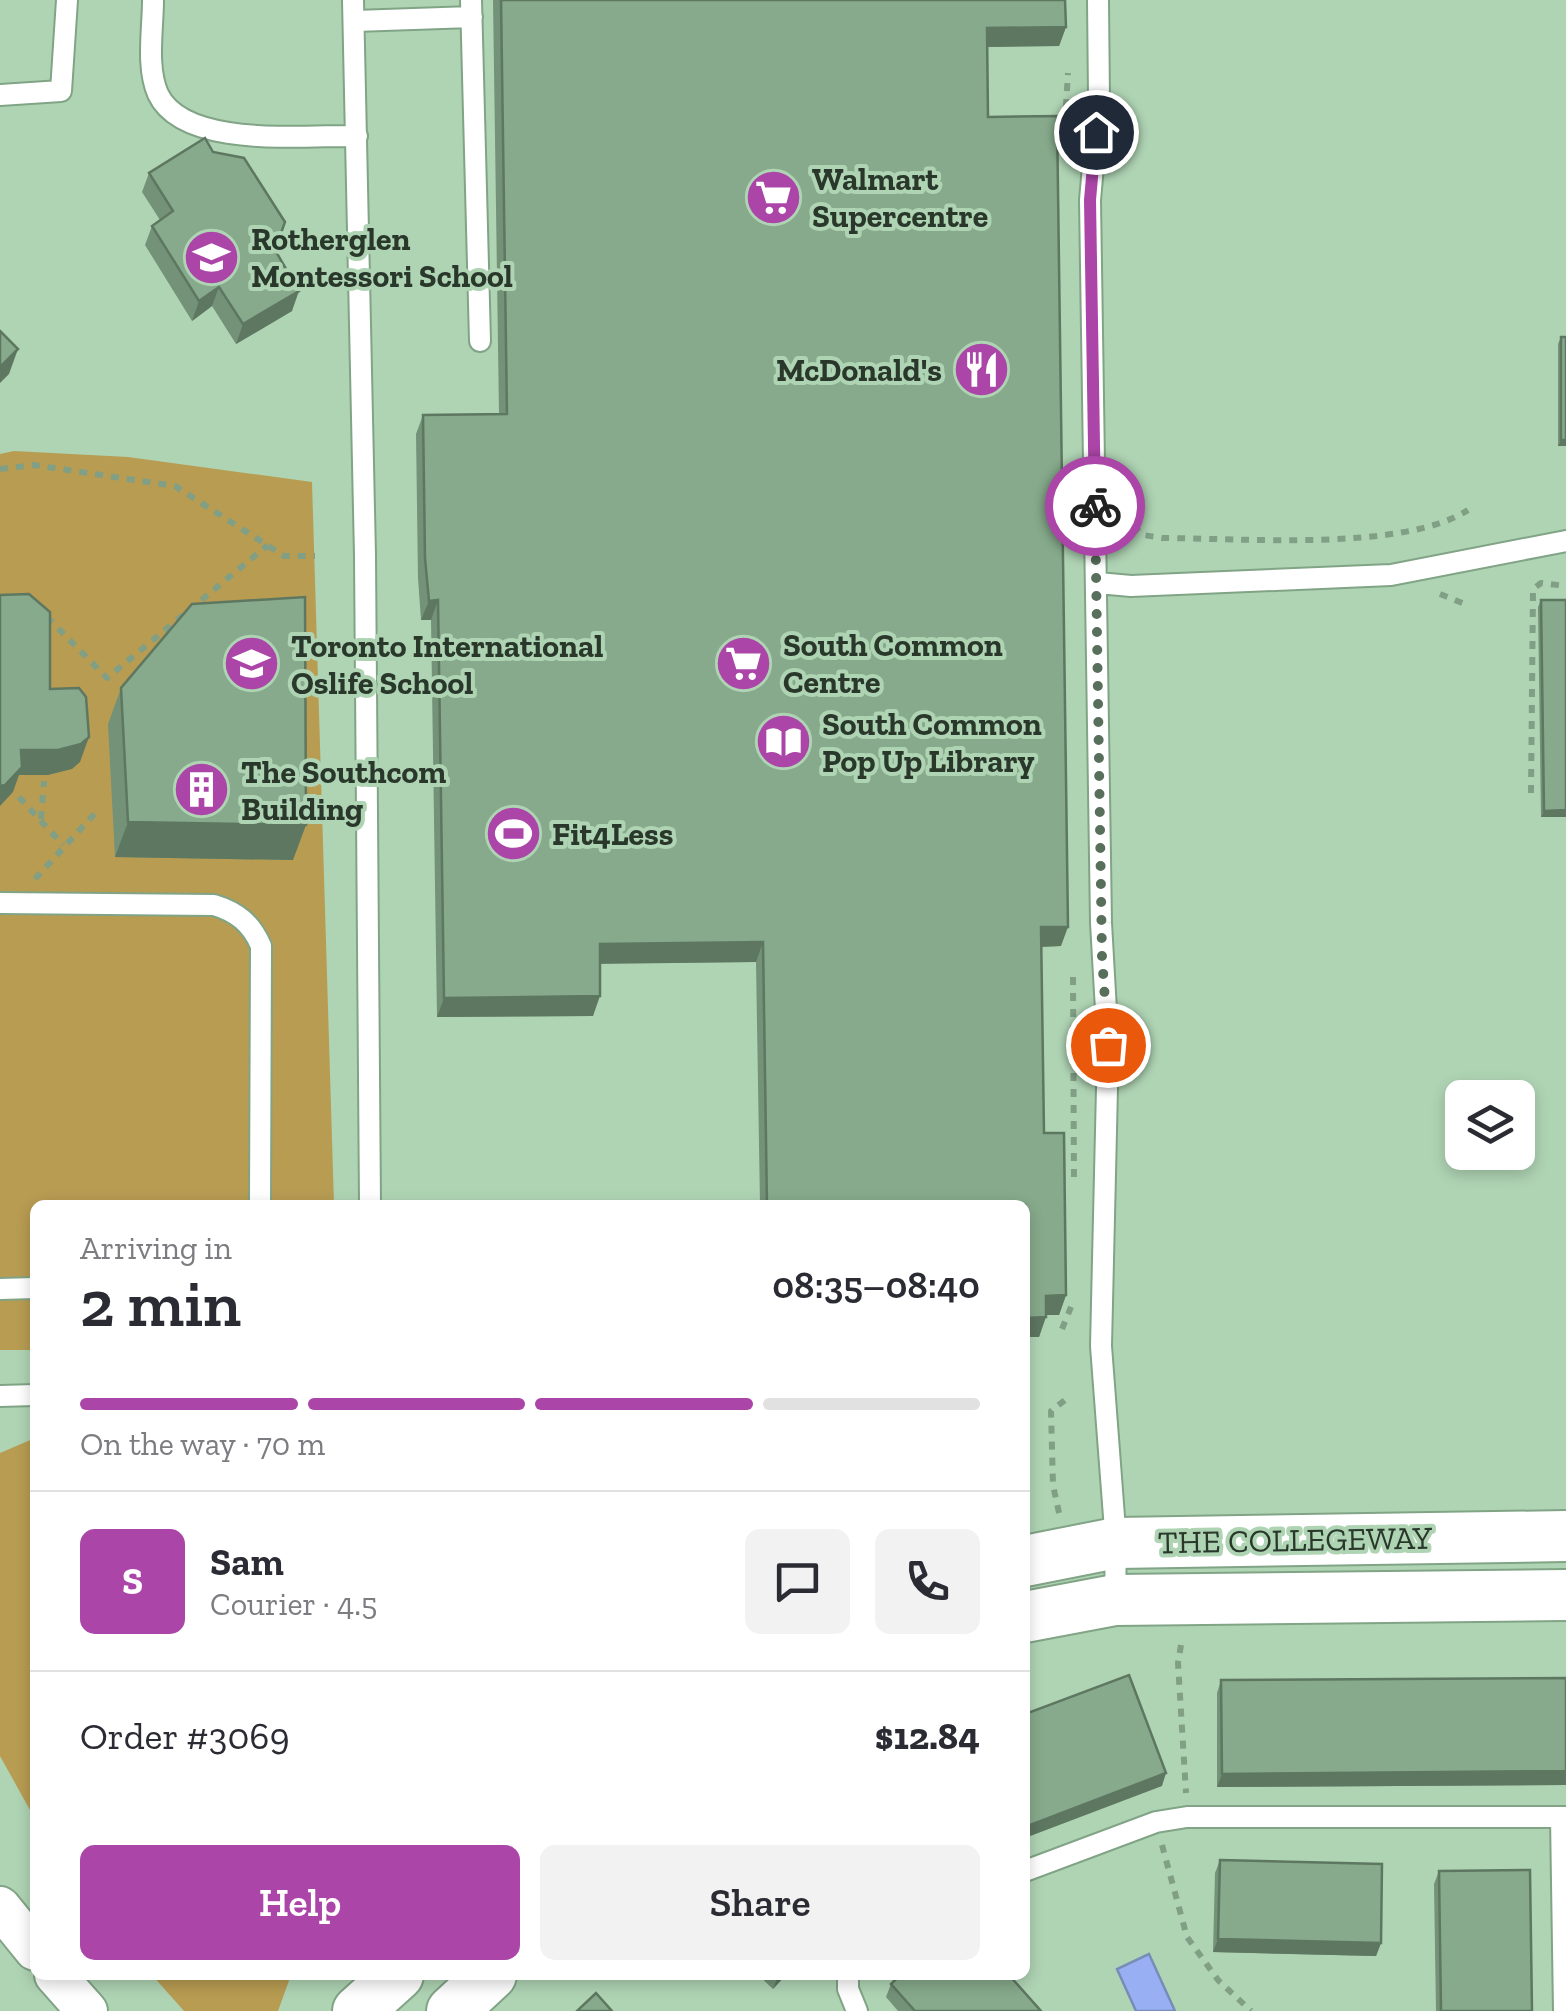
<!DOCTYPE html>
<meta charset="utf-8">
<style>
:root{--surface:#fff;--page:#f2f2f3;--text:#2b2b33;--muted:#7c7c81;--line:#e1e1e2;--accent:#ab45a8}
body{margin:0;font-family:"Zilla Slab",serif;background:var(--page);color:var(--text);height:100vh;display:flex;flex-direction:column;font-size:38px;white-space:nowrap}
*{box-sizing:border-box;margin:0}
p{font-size:32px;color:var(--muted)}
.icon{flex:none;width:55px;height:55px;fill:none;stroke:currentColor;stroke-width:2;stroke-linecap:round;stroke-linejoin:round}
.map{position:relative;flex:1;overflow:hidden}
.sheet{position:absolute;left:30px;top:1200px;width:1000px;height:780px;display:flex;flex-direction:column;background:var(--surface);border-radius:15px;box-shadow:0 5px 15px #0003}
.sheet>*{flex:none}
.buttons{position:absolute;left:1445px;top:1080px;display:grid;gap:20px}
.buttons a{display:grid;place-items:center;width:90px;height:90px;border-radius:15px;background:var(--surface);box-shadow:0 5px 15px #0003;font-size:50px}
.pin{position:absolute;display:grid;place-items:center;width:85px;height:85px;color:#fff;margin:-42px;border:5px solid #fff;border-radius:50%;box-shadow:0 2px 10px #0007}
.courier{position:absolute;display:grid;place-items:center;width:100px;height:100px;margin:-50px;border:8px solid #ab45a8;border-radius:50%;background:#fff;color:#222;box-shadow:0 2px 12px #0007}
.headline em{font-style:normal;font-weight:600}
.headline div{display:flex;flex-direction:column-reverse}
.headline{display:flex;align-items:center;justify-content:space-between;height:170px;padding:0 50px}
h1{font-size:65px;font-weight:600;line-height:75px}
.bar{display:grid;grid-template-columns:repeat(4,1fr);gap:15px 10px;align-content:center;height:120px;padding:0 50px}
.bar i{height:12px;border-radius:8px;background:var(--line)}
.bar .active{background:var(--accent)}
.bar p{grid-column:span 4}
.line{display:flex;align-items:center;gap:25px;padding:0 50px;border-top:2px solid var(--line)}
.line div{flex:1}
.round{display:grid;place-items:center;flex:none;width:105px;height:105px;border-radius:15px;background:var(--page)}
.action{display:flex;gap:20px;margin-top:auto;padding:20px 50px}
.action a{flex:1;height:115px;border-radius:15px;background:var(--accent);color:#fff;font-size:40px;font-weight:600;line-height:115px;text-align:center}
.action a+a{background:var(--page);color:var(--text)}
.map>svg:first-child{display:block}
</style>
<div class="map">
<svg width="1566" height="2011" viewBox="0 0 1566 2011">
<rect width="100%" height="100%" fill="#afd4b4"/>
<path fill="#b89c52" d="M14,451L128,457L312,482L334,1205H35V1350H0V454Z
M35,1438V1819L0,1756V1453Z
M152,1975H291L278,2011H184Z"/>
<path fill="#98b0f3" stroke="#778cb7" stroke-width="2.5" d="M1149,1954L1175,2011H1136L1117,1969Z"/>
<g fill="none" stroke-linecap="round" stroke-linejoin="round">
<defs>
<path id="service" d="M153,0C153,29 146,67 158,94C184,149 305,135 357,136
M353,0L365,556L370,1205
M471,0L480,341
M1098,0L1099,99L1090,200L1101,923L1108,1045L1101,1346L1116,1543L1115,1598
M355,21L472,17
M0,95L61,91L67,0
M1098,583L1131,586L1391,575L1566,541
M0,903L214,905C237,912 251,923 261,946L260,1205
M0,1289L35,1288
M0,1396L35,1395
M1561,1817L1564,2011
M1025,1871L1156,1822L1187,1817H1566
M848,1975V1989L857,2011"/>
<path id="minor" d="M0,1907L35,1950
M55,1975L87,2011"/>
<path id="tertiary" d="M1025,1561L1116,1543L1566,1536
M1025,1617L1115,1600L1566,1595
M358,2011L398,1975
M452,2011L491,1975"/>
</defs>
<use href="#service" stroke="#80a485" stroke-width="24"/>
<use href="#minor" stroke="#80a485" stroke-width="44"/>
<use href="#tertiary" stroke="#80a485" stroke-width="54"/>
<path stroke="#819f85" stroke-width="6" stroke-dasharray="8 8" stroke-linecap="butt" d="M1063,155L1068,73
M0,469L34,465L175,486L284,556H315
M1133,526L1143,535L1162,538C1240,538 1403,552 1468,510
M1440,594L1465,604
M47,617L107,678L268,545
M1531,793L1533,589L1541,583L1566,586
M19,797L63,845
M41,819L44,781
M35,879L98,810
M1073,977L1074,1185
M1062,1329L1073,1302
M1059,1513L1053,1485L1051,1411L1065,1400
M1181,1645L1178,1663L1186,1793
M1162,1845L1187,1937L1218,1980L1251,2011"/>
<use href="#service" stroke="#fff" stroke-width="20"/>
<use href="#minor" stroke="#fff" stroke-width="40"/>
<use href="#tertiary" stroke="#fff" stroke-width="50"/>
</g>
<path fill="#739278" d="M493,0H1065L1066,27L1059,46L987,47L988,117L1061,946L1041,947L1044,1133L1066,1295L1059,1315H1046L1039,1337L1025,1205H760L756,962L600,963L593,1016L437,1017L431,620H421L418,578L416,434L423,415L499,414Z
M149,173L275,250L292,311L236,344L212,306L192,321L145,245L152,226L160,220L142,192Z
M1561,337H1566V446H1558V344Z
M1541,600H1566V817H1541L1538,607Z
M121,688L293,860L115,857L108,724Z
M1566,1678V1785L1217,1787V1693L1221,1680Z
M1220,1860L1381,1943L1376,1956L1213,1952L1215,1873Z
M1439,1871L1532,2011H1436L1434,1884Z
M758,1975H786L773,1989Z
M891,1984L1041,2011H898L886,1997Z"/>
<path fill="#5e7761" d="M1066,27L1059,46L980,47L987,28Z
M219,287L212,306L192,321L199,301Z
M299,291L292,311L236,344L243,324Z
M18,349L9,374L0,383V367Z
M1561,440H1566V446H1558Z
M438,600L431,620H421L429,601Z
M89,737L80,762L72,769L48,775H19L13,792L0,806V786L21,750Z
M1566,810V817H1541L1544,811Z
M128,822L306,825L293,860L115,857Z
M1041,927H1068L1061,946L1034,947Z
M763,942L756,962L592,964L600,944Z
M600,996L593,1016L437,1017L444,998Z
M1066,1295L1059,1315H1039L1046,1296Z
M1046,1317L1039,1337H1025V1318Z
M1566,1771V1785L1217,1787L1222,1774Z
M1166,1773L1162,1786L1025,1838V1827Z
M1218,1939L1381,1943L1376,1956L1213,1952Z
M779,1975H786L773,1989L778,1976Z"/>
<path fill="#86aa8b" stroke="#5e7761" stroke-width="2.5" d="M501,0H1065L1066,27L987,28L988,117L1057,116L1068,927H1041L1044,1133H1064L1066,1295L1046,1296V1317L1025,1318V1205H767L763,942L600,944V996L444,998L438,600L429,601L425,558L423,415L507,414Z
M205,138L213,152L244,158L285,222L275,250L299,291L243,324L219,287L199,301L152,226L173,211L149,173Z
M0,331L18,349L0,367Z
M1561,337H1566V440H1561Z
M29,594L50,612V689L79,688L86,697L89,737L81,744L58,750H21L22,767L5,785L0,786V595Z
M305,597L306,825L128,822L121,688L192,604Z
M1541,600H1566V810L1544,811Z
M1129,1675L1166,1773L1025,1827V1714Z
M1566,1678V1771L1222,1774L1221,1680Z
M1220,1860L1382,1864L1381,1943L1218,1939Z
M1530,1870L1532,2011H1441L1439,1871Z
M900,1975H1009L1041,2011H915L891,1984Z
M596,1993L612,2011H577Z"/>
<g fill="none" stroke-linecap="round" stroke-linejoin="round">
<path stroke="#586f5b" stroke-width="10" stroke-dasharray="0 18" d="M1095,506L1102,956L1108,1045"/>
<path stroke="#ab45a8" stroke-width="12" d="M1095,506L1090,200L1096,132"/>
</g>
<defs>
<symbol id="supermarket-disc" viewBox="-11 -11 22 22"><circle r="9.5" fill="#ab45a8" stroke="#afd4b4"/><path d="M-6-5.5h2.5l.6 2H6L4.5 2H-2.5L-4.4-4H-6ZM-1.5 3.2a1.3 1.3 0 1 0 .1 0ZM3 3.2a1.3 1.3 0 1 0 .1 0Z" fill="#fff"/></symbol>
<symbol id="school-disc" viewBox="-11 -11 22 22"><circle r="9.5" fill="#ab45a8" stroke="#afd4b4"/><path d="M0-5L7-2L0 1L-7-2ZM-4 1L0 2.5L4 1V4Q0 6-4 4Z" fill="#fff"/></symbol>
<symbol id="restaurant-disc" viewBox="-11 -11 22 22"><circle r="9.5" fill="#ab45a8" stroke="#afd4b4"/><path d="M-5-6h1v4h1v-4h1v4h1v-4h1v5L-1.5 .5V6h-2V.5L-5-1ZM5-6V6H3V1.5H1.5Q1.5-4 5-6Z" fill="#fff"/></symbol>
<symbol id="library-disc" viewBox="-11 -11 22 22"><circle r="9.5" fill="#ab45a8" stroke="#afd4b4"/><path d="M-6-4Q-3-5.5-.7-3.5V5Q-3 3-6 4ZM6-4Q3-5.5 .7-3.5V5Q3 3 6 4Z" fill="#fff"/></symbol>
<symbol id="building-disc" viewBox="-11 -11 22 22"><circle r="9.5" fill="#ab45a8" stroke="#afd4b4"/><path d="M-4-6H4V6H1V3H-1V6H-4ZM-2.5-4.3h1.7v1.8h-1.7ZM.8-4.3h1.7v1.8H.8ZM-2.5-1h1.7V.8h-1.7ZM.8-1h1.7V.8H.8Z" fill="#fff"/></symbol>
<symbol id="stadium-disc" viewBox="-11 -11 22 22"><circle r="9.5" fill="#ab45a8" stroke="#afd4b4"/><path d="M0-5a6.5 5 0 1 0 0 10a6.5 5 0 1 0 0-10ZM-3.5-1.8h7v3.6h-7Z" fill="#fff"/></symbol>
</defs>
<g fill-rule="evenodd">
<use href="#supermarket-disc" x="742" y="166" width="63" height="63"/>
<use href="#school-disc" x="180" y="226" width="63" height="63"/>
<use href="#restaurant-disc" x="950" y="338" width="63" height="63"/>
<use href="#supermarket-disc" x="712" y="632" width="63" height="63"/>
<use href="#school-disc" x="220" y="632" width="63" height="63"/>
<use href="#library-disc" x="752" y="710" width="63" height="63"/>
<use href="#building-disc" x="170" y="758" width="63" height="63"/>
<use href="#stadium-disc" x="482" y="802" width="63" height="63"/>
</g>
<g text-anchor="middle" stroke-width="8" stroke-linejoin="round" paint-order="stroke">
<g font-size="32" font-weight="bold" fill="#29382b" stroke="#afd4b4" text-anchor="start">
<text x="812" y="190">Walmart<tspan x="812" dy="37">Supercentre</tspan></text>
<text x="251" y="250">Rotherglen<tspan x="251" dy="37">Montessori School</tspan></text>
<text x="942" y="381" text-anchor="end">McDonald's</text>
<text x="783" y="656">South Common<tspan x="783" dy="37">Centre</tspan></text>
<text x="291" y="657">Toronto International<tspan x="291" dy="37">Oslife School</tspan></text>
<text x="822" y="735">South Common<tspan x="822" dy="37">Pop Up Library</tspan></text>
<text x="241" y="783">The Southcom<tspan x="241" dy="37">Building</tspan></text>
<text x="552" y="845">Fit4Less</text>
</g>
<g font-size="32" fill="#29382b" stroke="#afd4b4">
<text transform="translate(1295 1540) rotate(-1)" y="11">THE COLLEGEWAY</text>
</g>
</g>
</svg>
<div class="buttons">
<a><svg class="icon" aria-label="layers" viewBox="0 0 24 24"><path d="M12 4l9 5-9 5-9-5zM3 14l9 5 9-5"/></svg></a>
</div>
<div class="pin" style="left:1108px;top:1045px;background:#ea580c"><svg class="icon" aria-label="bag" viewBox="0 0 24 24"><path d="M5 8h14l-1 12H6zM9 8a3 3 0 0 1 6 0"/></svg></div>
<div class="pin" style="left:1096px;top:132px;background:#1f2937"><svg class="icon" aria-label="home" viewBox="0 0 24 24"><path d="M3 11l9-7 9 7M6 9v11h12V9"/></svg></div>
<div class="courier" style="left:1095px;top:506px"><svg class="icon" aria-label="bike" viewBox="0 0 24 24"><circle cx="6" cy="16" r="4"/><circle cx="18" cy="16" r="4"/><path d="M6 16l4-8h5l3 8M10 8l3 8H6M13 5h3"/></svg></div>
<section class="sheet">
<div class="headline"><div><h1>2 min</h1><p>Arriving in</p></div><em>08:35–08:40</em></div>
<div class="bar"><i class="active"></i><i class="active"></i><i class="active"></i><i></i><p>On the way · 70 m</p></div>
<div class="line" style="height:180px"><b class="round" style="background:var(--accent);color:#fff">S</b><div><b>Sam</b><p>Courier · 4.5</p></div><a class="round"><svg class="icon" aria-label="chat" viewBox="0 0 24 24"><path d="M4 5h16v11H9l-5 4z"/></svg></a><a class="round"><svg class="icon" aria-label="phone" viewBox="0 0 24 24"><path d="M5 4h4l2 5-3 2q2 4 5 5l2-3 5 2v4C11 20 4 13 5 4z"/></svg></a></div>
<div class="line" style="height:130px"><div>Order #3069</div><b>$12.84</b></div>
<div class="action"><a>Help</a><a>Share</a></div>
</section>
</div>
